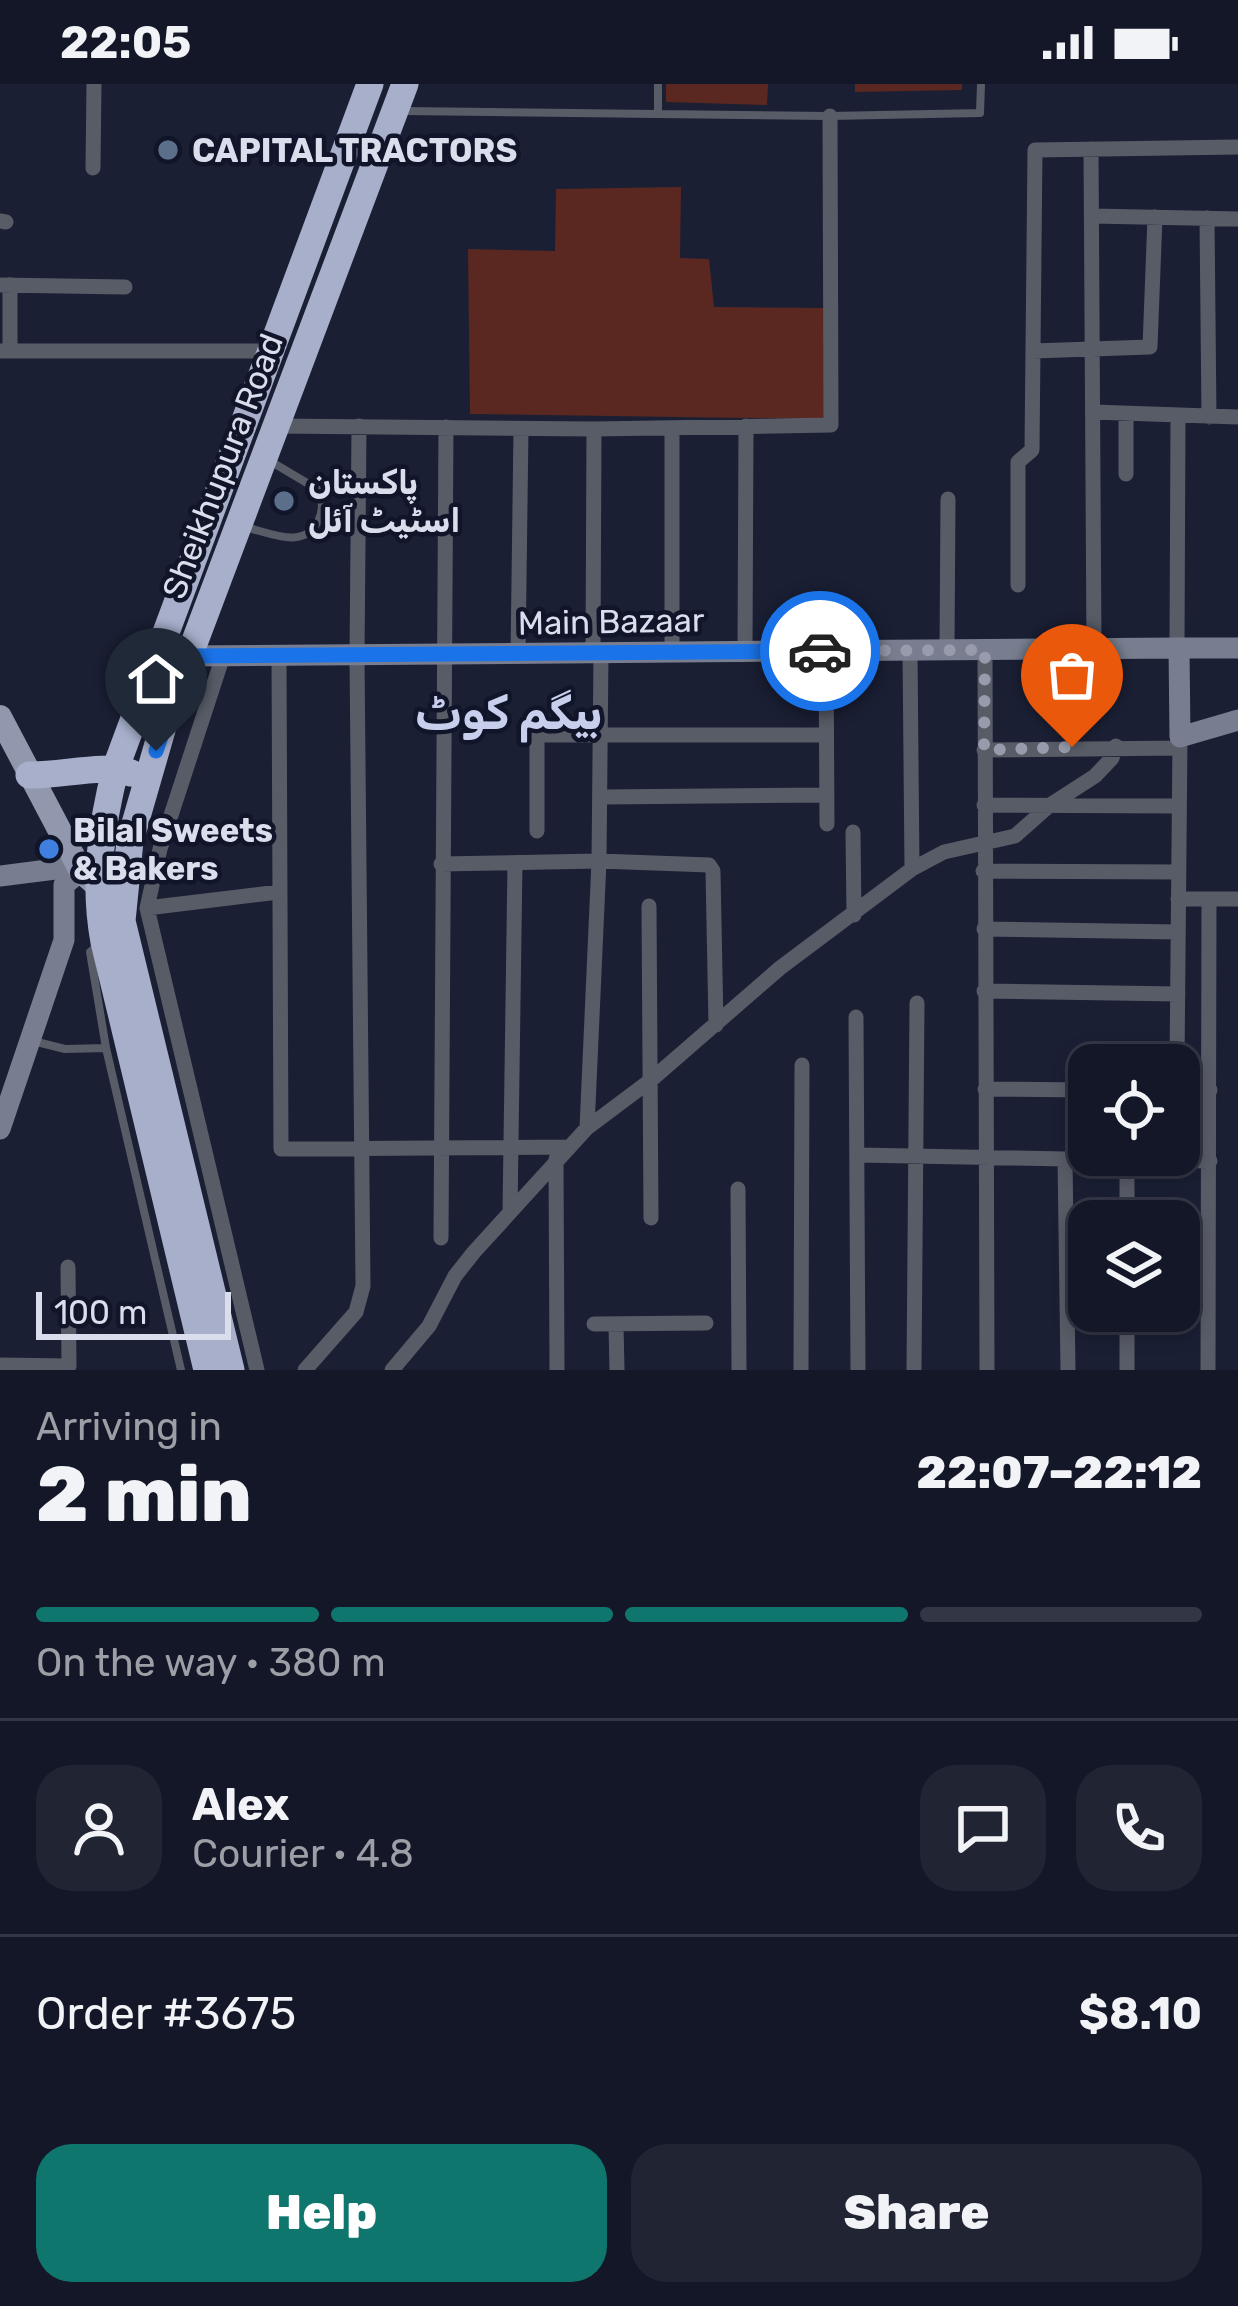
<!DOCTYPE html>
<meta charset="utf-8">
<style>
:root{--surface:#141727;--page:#212433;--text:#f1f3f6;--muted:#9d9fa7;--line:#333644;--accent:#0f766e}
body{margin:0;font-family:Rubik,"Noto Sans Arabic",sans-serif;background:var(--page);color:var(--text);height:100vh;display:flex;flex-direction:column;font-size:45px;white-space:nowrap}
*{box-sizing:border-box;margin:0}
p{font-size:39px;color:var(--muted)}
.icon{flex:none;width:66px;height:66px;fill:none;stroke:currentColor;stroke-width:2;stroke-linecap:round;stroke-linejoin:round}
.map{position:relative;height:1286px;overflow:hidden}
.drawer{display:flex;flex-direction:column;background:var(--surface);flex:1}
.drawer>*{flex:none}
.tools{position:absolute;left:1068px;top:960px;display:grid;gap:24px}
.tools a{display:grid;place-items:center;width:132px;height:132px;border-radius:24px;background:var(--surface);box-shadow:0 6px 18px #0003,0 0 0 3px var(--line);font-size:60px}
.scale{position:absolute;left:36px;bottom:30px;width:195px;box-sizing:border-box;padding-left:12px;border:6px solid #dadeec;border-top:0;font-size:33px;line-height:42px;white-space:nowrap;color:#dadeec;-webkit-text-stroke:9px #111529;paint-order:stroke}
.pin{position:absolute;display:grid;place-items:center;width:102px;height:102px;color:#fff;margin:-123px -51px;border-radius:50% 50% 50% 0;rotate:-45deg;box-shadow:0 0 12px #0007}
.pin .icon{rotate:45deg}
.courier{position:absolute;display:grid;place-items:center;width:120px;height:120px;margin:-60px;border:9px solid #1a73e8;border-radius:50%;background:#fff;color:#222;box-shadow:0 3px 15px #0007}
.headline em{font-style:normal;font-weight:800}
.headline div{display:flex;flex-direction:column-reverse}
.headline{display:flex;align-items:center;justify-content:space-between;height:204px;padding:0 36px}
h1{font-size:78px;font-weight:800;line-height:90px}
.bar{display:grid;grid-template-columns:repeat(4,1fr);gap:18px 12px;align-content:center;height:144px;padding:0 36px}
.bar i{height:15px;border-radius:9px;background:var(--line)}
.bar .current{background:var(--accent)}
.bar p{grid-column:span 4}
.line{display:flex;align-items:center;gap:30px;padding:0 36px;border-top:3px solid var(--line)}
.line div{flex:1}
.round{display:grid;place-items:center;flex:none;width:126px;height:126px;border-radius:36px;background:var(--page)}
.primary-button{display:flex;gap:24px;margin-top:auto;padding:24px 36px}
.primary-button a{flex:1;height:138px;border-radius:36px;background:var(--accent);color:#fff;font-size:48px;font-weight:800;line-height:138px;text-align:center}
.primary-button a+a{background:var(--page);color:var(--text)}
.status{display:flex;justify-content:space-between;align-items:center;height:84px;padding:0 60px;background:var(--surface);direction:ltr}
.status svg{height:33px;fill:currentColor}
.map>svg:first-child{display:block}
</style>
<div class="status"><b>22:05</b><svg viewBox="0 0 49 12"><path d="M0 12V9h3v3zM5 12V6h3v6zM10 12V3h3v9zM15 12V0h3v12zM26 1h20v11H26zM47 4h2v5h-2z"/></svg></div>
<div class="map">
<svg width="1238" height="1286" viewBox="0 0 1238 1286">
<rect width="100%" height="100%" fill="#1a1f34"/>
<path fill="#5a2821" d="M666,0H768L767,21L666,18Z
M855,0H962V6L855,8Z
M681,103L680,174L709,175L714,223L827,224L826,335L470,330L468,165L555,167L556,105Z"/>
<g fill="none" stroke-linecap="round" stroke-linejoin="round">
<path stroke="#585c67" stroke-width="8" d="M658,0V30
M402,27L830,32L980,29L981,0
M245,443C271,449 305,467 319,435C324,423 322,416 317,405L270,377
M33,957L65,965L106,964L90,868L99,861
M106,964L181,1286"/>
<path stroke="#585c67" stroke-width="15" d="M1091,65L1094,565
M93,84L94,0
M1092,132L1238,135
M1207,134L1209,333
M0,137L6,138
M0,201L125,203
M10,201V267
M0,267H268
M1033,267L1150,263L1155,133
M1093,328L1238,333
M1126,330V390
M276,342L594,345L831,341L830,32
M1018,501V378L1032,366L1035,66L1238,63
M1177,564L1178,332
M910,566L912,785
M947,566L948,415
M985,566L987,1286
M826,567L827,740
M745,568L746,342
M672,569V344
M593,570L594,345
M518,571L521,345
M223,572L160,765L147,824L257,1286
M279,572L281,1065L569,1063
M984,666L1180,664
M600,713L827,711
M984,721L1179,722
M537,747V651H826
M853,748L854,831
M441,780L599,777L709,781L713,787L716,941
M983,787L1179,788
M1178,815H1238
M649,822L651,1134
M147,824L279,808
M984,845L1178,848
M984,907L1178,910
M856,933L858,1286
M1177,981L1180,653
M985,1005L1089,1006
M1179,1007L1210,1006
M587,1044L599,777L601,570
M857,1071L1065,1075
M556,1075L557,1286
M1127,1076V1137
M738,1105L739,1286
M510,1128L515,779
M441,1154L446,343
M1127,1227V1286
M594,1240L706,1239
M616,1240L617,1286
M0,1281L69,1282L68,1183
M305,1286L356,1228L363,1202L357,573L359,342
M392,1286L429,1242L455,1192L474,1168L587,1044L651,996L780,884L912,785L944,768L1015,752L1050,721L1095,692L1112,674L1116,662
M801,1286L802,981
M914,1286L917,919
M1068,1286L1065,1075L1210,1077
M1208,1286L1209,816"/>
<path stroke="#787e8f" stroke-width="21" d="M1238,564H1179L1180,653L1238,636
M189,572L1177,564
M0,792L63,784L74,777
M0,1045L64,856V801L81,787"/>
<path stroke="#9198ae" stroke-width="24" d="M0,633L81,787L110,813"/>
<path stroke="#a7afcb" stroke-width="27" d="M29,691C61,692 104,679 131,689
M207,1286L104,858C93,799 101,742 116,683L370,0
M231,1286L122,837L130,757L164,639L405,0"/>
</g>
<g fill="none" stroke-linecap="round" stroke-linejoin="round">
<path stroke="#979bac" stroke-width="12" stroke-dasharray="0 21.6" d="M820,567L985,566L984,666L1072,663"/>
<path stroke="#1a73e8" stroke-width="15" d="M156,667L189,572L820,567"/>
</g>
<g fill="#5c6f8a" stroke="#111529" stroke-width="4.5">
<circle cx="168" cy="66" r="12"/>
<circle cx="284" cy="417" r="12"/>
</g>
<circle fill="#3f7fe0" stroke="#111529" stroke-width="4.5" cx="49" cy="765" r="12"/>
<g text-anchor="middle" stroke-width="9" stroke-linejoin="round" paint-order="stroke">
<g font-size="33" font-weight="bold" fill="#dadeec" stroke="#111529" text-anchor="start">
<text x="192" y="78">CAPITAL TRACTORS</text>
<text x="308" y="410">پاکستان<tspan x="308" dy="38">اسٹیٹ آئل</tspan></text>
<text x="73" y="758">Bilal Sweets<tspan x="73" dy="38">&amp; Bakers</tspan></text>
</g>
<g font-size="33" fill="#dadeec" stroke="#111529">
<text transform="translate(222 382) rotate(-69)" y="12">Sheikhupura Road</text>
<text transform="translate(611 537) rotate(-1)" y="12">Main Bazaar</text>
</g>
<g font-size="45" font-weight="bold" fill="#c7cfec" stroke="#111529">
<text x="509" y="645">بیگم کوٹ</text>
</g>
</g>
</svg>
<div class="tools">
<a><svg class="icon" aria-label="locate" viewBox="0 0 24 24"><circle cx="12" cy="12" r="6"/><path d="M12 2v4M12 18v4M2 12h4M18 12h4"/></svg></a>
<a><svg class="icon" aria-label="layers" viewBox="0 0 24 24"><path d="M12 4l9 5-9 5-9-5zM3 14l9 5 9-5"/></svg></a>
</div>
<div class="scale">100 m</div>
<div class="pin" style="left:1072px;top:663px;background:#ea580c"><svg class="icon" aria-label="bag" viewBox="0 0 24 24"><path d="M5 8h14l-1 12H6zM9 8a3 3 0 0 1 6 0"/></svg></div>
<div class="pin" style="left:156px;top:667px;background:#1f2937"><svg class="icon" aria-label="home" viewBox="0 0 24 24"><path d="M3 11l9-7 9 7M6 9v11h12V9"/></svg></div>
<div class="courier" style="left:820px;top:567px"><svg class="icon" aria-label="car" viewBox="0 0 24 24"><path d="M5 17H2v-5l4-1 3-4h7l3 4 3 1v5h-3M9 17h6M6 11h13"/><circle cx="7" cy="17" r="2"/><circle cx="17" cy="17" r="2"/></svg></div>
</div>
<section class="drawer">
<div class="headline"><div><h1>2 min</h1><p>Arriving in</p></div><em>22:07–22:12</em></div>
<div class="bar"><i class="current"></i><i class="current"></i><i class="current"></i><i></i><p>On the way · 380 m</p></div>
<div class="line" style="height:216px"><a class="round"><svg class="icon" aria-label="person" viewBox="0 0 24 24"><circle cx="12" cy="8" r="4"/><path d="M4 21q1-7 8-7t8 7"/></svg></a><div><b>Alex</b><p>Courier · 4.8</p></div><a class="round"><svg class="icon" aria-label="chat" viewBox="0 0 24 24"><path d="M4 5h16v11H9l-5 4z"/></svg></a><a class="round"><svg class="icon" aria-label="phone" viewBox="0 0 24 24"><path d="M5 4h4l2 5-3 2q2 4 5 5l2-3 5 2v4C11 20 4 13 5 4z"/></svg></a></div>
<div class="line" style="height:156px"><div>Order #3675</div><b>$8.10</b></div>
<div class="primary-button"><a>Help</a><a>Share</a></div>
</section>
